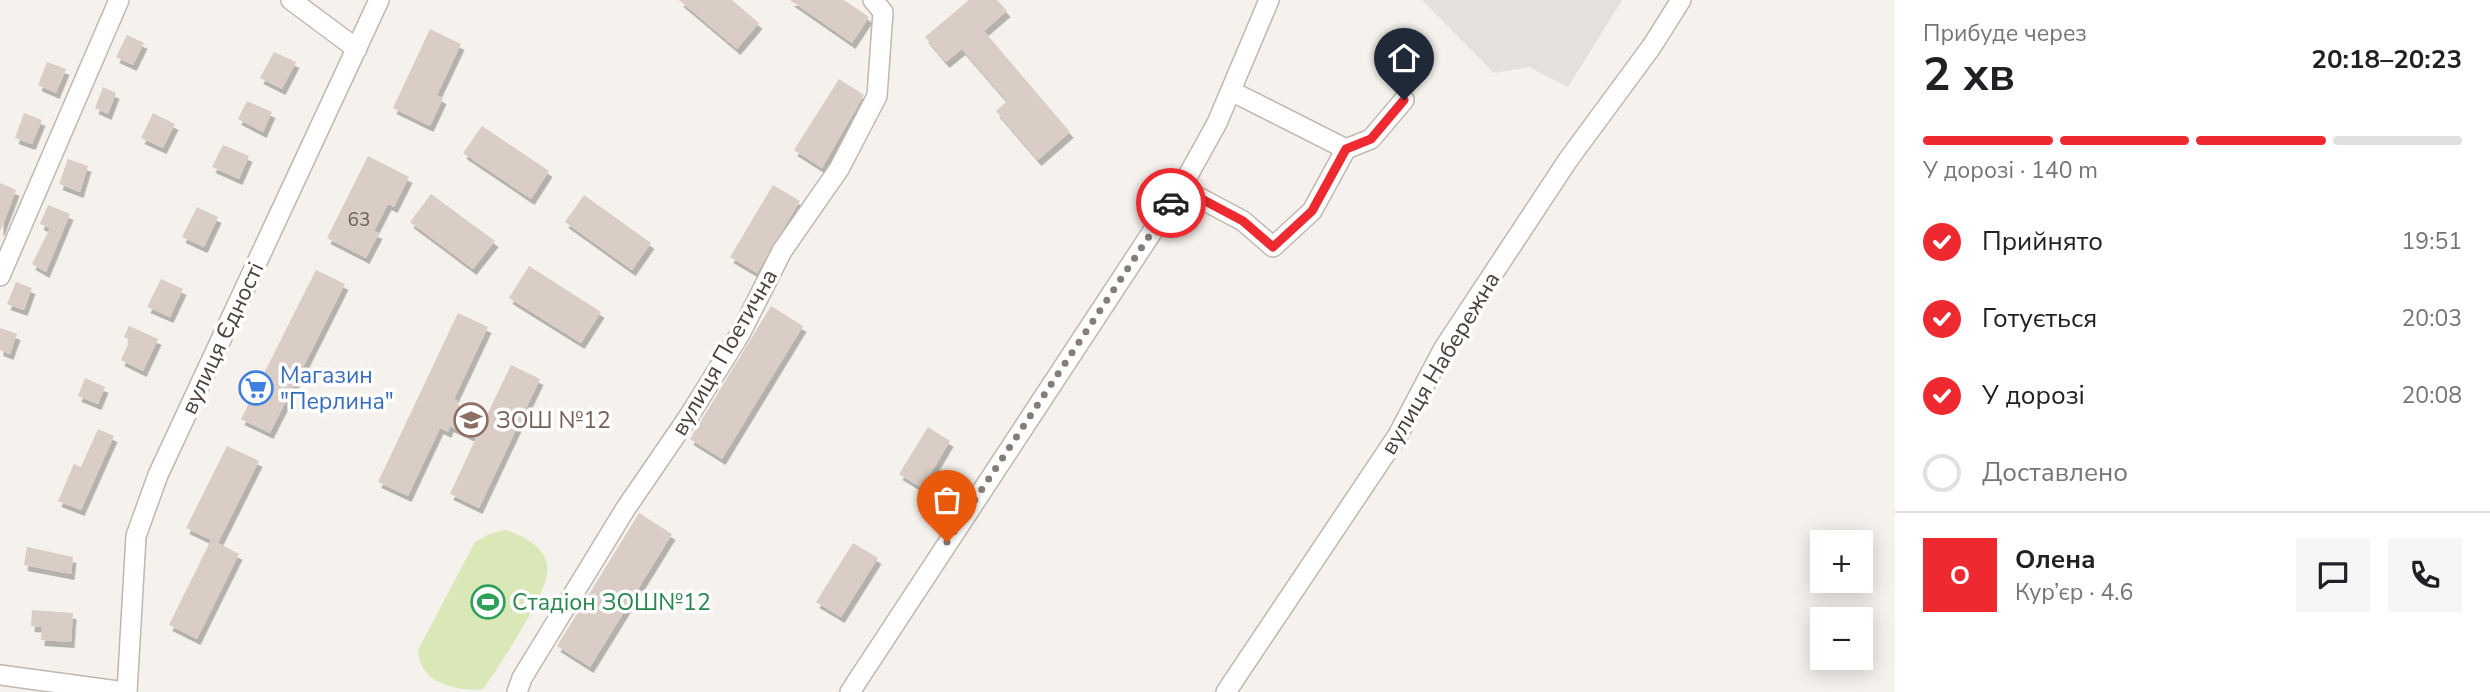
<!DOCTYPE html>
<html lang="uk">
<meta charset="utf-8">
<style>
:root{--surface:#fff;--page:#f6f6f6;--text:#202124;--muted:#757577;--line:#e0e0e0;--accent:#ef2930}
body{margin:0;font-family:"Nunito Sans",sans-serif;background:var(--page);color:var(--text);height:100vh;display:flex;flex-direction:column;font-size:26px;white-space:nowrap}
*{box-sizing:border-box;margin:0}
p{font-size:23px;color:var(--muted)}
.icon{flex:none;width:38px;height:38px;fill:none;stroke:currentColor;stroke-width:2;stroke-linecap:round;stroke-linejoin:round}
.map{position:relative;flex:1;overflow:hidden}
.side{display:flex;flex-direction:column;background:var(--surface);width:595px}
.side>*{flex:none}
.tools{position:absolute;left:1810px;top:530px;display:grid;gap:14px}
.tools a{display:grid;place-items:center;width:63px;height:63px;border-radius:0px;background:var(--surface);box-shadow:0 4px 18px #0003;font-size:35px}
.pin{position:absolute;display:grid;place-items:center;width:60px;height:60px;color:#fff;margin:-72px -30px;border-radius:50% 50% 50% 0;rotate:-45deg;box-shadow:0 0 7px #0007}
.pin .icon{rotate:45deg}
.courier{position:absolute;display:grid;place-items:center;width:70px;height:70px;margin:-35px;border:5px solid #ef2930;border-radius:50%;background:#fff;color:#222;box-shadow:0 2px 9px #0007}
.head em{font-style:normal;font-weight:700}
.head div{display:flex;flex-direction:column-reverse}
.head{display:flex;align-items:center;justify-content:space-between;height:119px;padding:0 28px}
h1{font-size:46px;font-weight:700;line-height:52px}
.bar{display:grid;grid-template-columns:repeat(4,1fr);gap:10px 7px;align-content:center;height:84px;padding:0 28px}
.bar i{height:9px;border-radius:5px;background:var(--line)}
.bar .active{background:var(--accent)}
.bar p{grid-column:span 4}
.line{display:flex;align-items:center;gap:18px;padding:0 28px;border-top:2px solid var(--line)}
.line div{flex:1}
.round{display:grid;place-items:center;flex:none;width:74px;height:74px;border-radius:0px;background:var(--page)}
ol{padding:0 28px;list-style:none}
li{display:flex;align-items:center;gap:21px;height:77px}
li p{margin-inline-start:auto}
li .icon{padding:7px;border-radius:50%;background:var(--accent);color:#fff;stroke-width:4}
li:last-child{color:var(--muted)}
li i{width:38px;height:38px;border:4px solid var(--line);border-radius:50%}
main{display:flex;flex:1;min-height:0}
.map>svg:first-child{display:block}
</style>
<main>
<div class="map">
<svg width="1895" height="692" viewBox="0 0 1895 692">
<defs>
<filter id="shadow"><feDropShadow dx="3.5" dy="6" stdDeviation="0" flood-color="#0004"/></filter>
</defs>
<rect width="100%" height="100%" fill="#f5f1ec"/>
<path fill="#e5e0dd" d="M1422,0H1622L1568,87L1529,67L1494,73Z"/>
<path fill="#dae7b7" d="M506,530C525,537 551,549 547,574C543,600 499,666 483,689C454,692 419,682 418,650L475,542L492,533Z"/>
<path fill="#d9cdc5" filter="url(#shadow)" d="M679,0H732L759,23L737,49Z
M790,0H844L869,17L852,43Z
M969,0H997L1007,11L984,31L1070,132L1038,160L996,111L1007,101L962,49L946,62L925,37Z
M430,29L461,44L437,95L443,98L430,126L393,108Z
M127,35L144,43L133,65L116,57Z
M274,52L296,62L282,89L260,78Z
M47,62L66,69L56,93L38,85Z
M839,79L864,95L822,168L794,150Z
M103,87L116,93L108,114L95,108Z
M247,101L272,112L263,132L238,119Z
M24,113L42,120L32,144L15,138Z
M153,113L175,124L163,148L141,138Z
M482,126L549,171L531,199L463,153Z
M223,145L249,156L239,179L212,167Z
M368,156L409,177L394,207L388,204L374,231L379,233L366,258L327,238Z
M68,159L88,166L80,192L59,184Z
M0,183L16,190L1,230H0Z
M773,185L800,201L757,273L730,257Z
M431,194L495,241L473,269L410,222Z
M584,195L651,243L632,270L565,222Z
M48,205L70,214L46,272L32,264L50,228L40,224Z
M197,207L218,217L204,247L182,237Z
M529,266L601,312L581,343L509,298Z
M316,270L345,284L270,433L241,419Z
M161,279L183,289L170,317L147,307Z
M16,282L32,288L24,310L7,304Z
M771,306L803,326L722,459L690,439Z
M458,313L488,327L454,399L458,401L457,405L485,419L511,365L540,379L479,508L450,494L476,438L450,426L448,432L440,428L408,496L378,482Z
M129,326L158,339L143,371L121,360L130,340L124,337Z
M0,328L17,334L10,354L0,350Z
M85,378L105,387L98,404L78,396Z
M928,427L950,441L922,488L899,474Z
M98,429L114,436L81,510L58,501L74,464L81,467Z
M227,446L259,461L218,543L239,554L197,639L169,625L211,540L186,528Z
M639,513L672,534L590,667L557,646Z
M853,543L878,558L841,617L816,602Z
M27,547L73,557L71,574L24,565Z
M32,610L73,613L71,642L41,640L42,627L31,626Z"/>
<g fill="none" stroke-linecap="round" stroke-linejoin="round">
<defs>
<path id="minor" d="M291,0L357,49
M1231,91L1346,149
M1181,188L1243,221L1273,247L1312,211L1346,149L1371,139L1404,100
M0,276L119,0
M0,675L125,692
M127,692L136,536L158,475L379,0
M517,692L522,678L626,508L689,416L740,334L782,251L839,169L877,96L883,12L873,0
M850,692L1181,188L1217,123L1269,0
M1226,692L1398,435L1444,348L1568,160L1652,46L1681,0"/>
</defs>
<use href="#minor" stroke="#c0b7af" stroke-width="22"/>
<use href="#minor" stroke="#fff" stroke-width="19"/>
</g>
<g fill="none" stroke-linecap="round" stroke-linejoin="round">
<path stroke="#857e78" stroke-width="7" stroke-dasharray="0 12.6" d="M947,542L1171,203"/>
<path stroke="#ef2930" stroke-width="9" d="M1171,203L1181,188L1243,221L1273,247L1312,211L1346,149L1371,139L1404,100"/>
</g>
<defs>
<symbol id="supermarket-ring" viewBox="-11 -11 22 22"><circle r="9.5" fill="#fff" stroke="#3f7fe0" stroke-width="1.5"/><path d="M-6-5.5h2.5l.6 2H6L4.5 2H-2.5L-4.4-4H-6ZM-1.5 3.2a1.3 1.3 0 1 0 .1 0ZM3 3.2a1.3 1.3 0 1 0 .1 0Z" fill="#3f7fe0"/></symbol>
<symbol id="school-ring" viewBox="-11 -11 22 22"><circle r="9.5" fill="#fff" stroke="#8d6e63" stroke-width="1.5"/><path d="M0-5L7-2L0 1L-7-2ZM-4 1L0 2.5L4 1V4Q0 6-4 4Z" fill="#8d6e63"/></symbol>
<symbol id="stadium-ring" viewBox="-11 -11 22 22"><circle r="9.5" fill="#fff" stroke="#2e9e5b" stroke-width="1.5"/><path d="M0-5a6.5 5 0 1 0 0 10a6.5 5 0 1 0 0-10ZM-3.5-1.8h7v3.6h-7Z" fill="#2e9e5b"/></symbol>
</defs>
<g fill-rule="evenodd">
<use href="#supermarket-ring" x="237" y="369" width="38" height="38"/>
<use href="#school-ring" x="452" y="401" width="38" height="38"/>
<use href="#stadium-ring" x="469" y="583" width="38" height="38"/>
</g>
<g text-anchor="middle" stroke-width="7" stroke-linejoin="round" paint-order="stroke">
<g font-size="19" fill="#6d635d">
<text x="359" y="226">63</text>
</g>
<g font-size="23" fill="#49403a" stroke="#fff">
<text transform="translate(222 338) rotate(-65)" y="8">вулиця Єдності</text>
<text transform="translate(724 352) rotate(-60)" y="8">вулиця Поетична</text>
<text transform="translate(1440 363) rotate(-59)" y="8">вулиця Набережна</text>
</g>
<g font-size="23" fill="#366cbe" stroke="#fff" text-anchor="start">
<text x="280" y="383">Магазин<tspan x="280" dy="26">"Перлина"</tspan></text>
</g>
<g font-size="23" fill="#785e54" stroke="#fff" text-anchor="start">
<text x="496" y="428">ЗОШ №12</text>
</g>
<g font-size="23" fill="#27864d" stroke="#fff" text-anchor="start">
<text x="512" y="610">Стадіон ЗОШ№12</text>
</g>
</g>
</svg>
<div class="tools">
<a>+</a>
<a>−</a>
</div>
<div class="pin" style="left:947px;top:542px;background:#ea580c"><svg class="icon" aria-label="bag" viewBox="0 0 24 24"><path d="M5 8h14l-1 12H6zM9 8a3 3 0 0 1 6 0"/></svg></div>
<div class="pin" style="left:1404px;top:100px;background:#1f2937"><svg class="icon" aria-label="home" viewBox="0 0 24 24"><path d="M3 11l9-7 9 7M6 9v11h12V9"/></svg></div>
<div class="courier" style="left:1171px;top:203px"><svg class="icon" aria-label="car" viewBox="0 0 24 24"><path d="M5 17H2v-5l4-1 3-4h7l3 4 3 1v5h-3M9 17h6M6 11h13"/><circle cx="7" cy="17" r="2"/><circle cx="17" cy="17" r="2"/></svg></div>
</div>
<section class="side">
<div class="head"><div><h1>2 хв</h1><p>Прибуде через</p></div><em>20:18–20:23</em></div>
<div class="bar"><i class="active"></i><i class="active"></i><i class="active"></i><i></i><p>У дорозі · 140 m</p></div>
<ol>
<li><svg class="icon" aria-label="check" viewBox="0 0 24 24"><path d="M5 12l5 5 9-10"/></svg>Прийнято<p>19:51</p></li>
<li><svg class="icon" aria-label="check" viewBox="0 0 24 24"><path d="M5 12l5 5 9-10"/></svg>Готується<p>20:03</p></li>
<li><svg class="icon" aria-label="check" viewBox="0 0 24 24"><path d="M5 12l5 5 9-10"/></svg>У дорозі<p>20:08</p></li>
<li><i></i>Доставлено</li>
</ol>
<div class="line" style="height:126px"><b class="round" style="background:var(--accent);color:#fff">О</b><div><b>Олена</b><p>Кур’єр · 4.6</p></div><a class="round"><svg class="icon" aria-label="chat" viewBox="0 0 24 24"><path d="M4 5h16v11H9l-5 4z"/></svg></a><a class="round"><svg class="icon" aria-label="phone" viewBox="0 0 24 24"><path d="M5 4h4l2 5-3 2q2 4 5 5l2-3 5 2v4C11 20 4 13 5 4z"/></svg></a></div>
</section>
</main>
